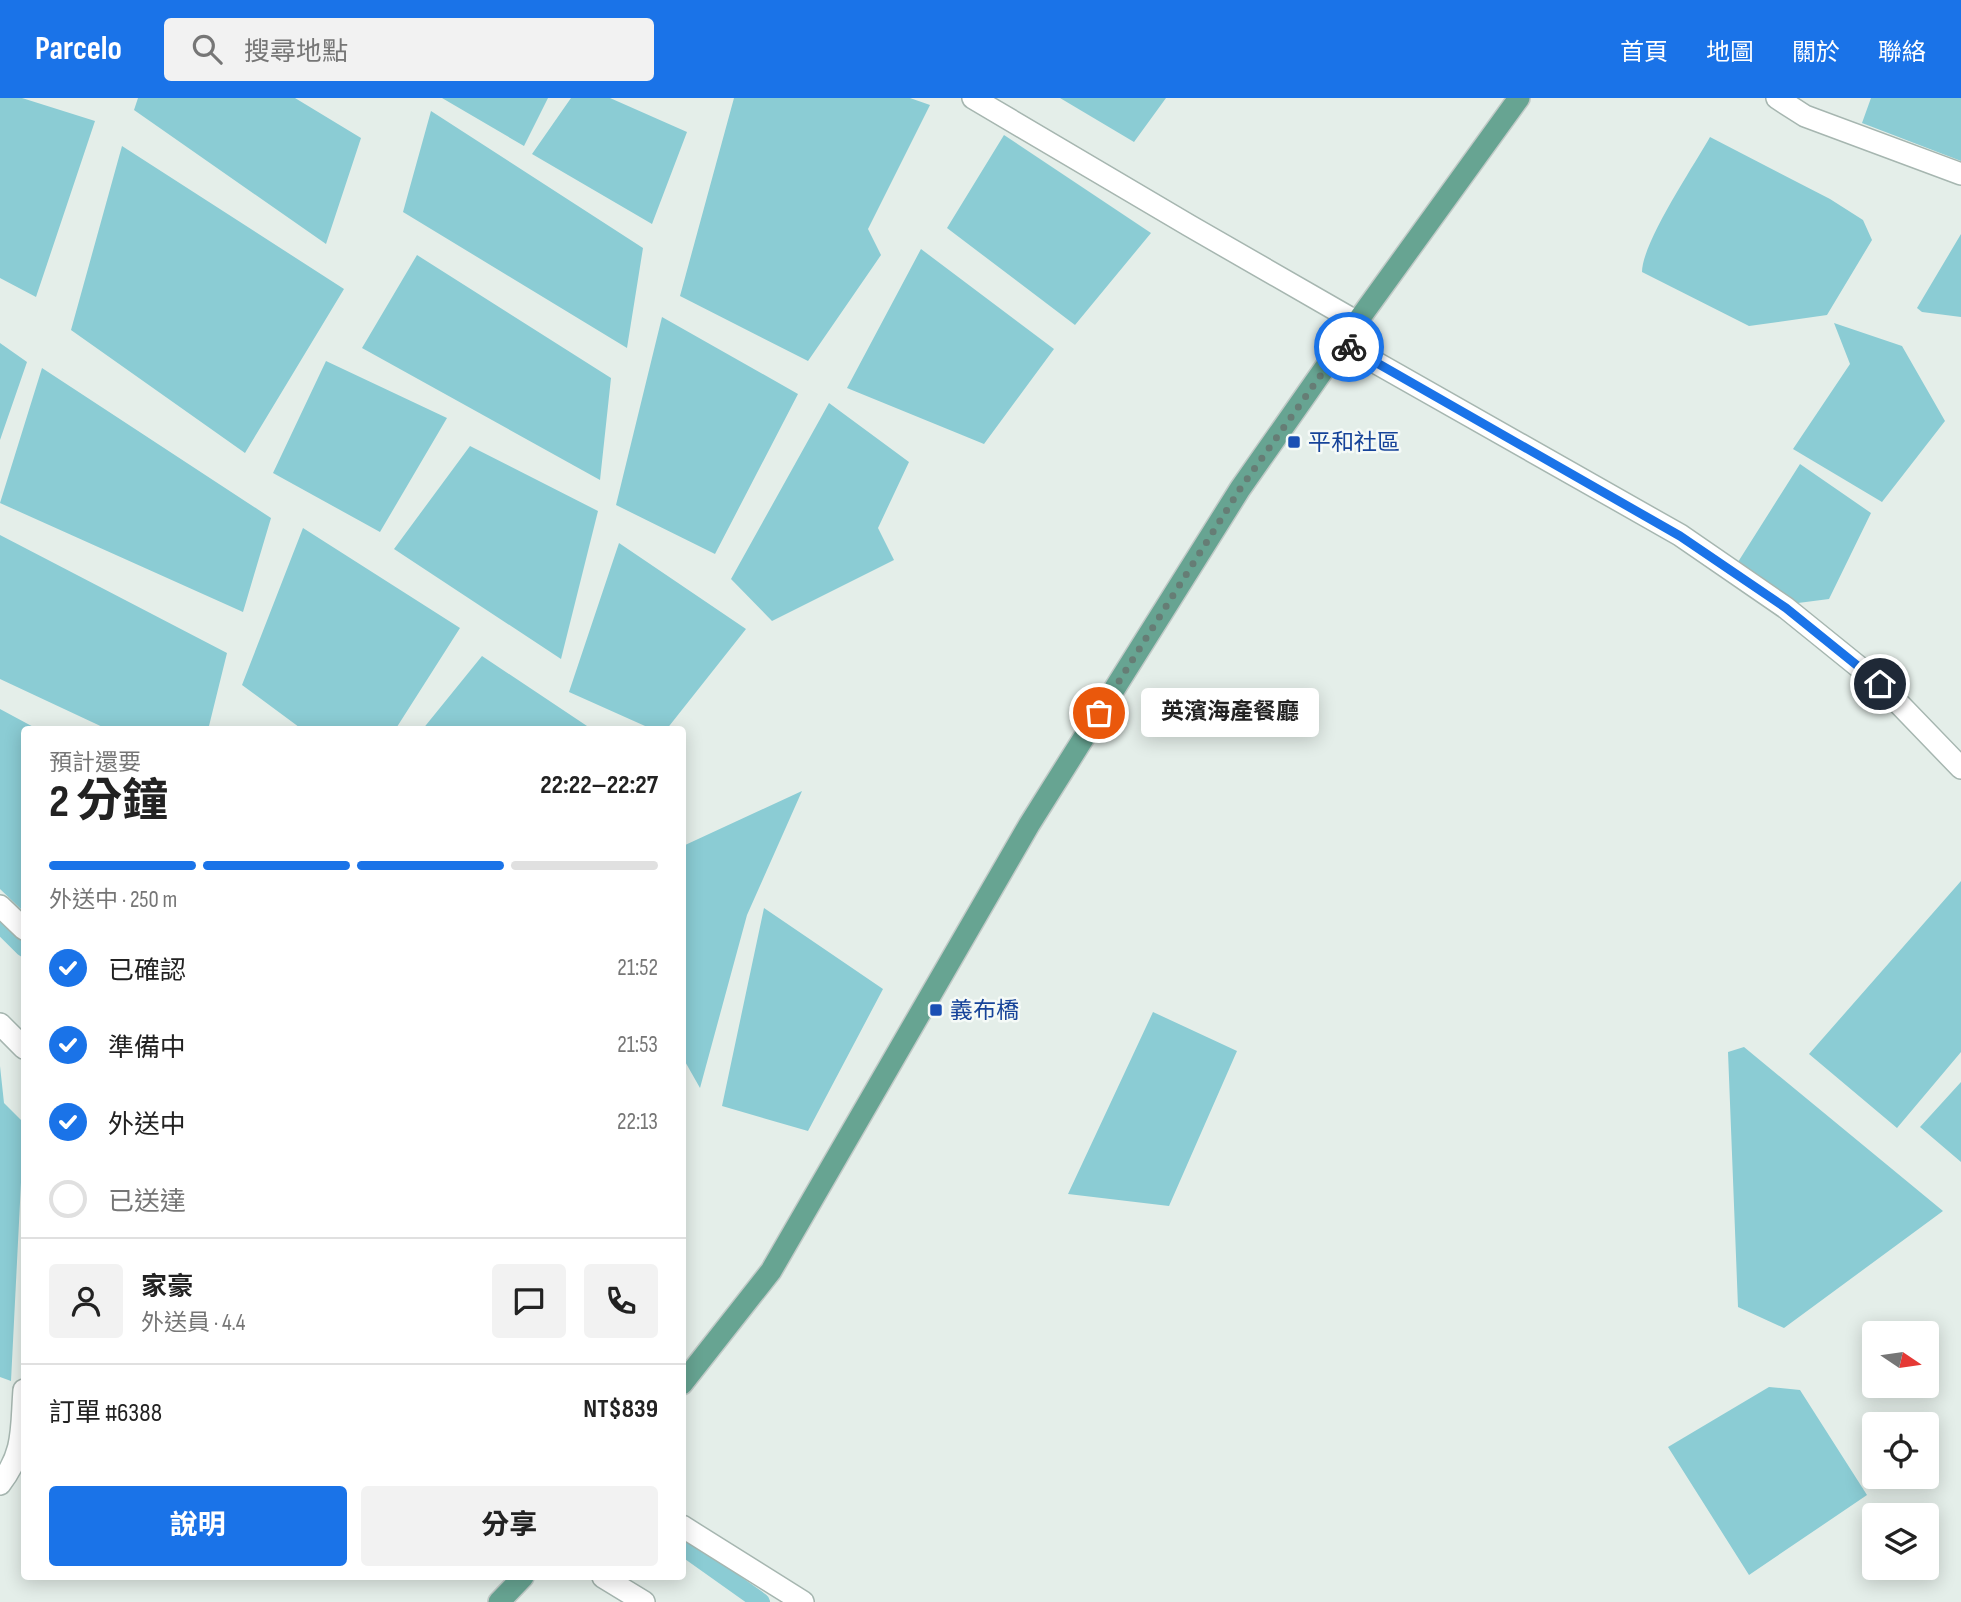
<!DOCTYPE html>
<html lang="zh-TW">
<meta charset="utf-8">
<style>
:root{--surface:#fff;--page:#f2f2f2;--text:#222;--muted:#767676;--line:#e0e0e0;--accent:#1a73e8}
body{margin:0;font-family:"Sofia Sans Condensed","Noto Sans TC",sans-serif;background:var(--page);color:var(--text);height:100vh;display:flex;flex-direction:column;font-size:26px;white-space:nowrap}
*{box-sizing:border-box;margin:0}
p{font-size:23px;color:var(--muted)}
.icon{flex:none;width:38px;height:38px;fill:none;stroke:currentColor;stroke-width:2;stroke-linecap:round;stroke-linejoin:round}
.map{position:relative;flex:1;overflow:hidden}
.panel{position:absolute;left:21px;top:628px;width:665px;height:854px;display:flex;flex-direction:column;background:var(--surface);border-radius:7px;box-shadow:0 4px 18px #0003}
.panel>*{flex:none}
.needle{width:46px;rotate:103deg}
.tools{position:absolute;left:1862px;top:1223px;display:grid;gap:14px}
.tools a{display:grid;place-items:center;width:77px;height:77px;border-radius:7px;background:var(--surface);box-shadow:0 4px 18px #0003;font-size:35px}
.pin{position:absolute;display:grid;place-items:center;width:60px;height:60px;color:#fff;margin:-30px;border:4px solid #fff;border-radius:50%;box-shadow:0 2px 7px #0007}
.courier{position:absolute;display:grid;place-items:center;width:70px;height:70px;margin:-35px;border:5px solid #1a73e8;border-radius:50%;background:#fff;color:#222;box-shadow:0 2px 9px #0007}
.bubble{position:absolute;height:49px;border-radius:7px;background:var(--surface);box-shadow:0 4px 18px #0003;font-size:23px;font-weight:700;line-height:49px;text-align:center}
.overview em{font-style:normal;font-weight:700}
.overview div{display:flex;flex-direction:column-reverse}
.overview{display:flex;align-items:center;justify-content:space-between;height:119px;padding:0 28px}
h1{font-size:46px;font-weight:700;line-height:52px}
.bar{display:grid;grid-template-columns:repeat(4,1fr);gap:10px 7px;align-content:center;height:84px;padding:0 28px}
.bar i{height:9px;border-radius:5px;background:var(--line)}
.bar .current{background:var(--accent)}
.bar p{grid-column:span 4}
.line{display:flex;align-items:center;gap:18px;padding:0 28px;border-top:2px solid var(--line)}
.line div{flex:1}
.round{display:grid;place-items:center;flex:none;width:74px;height:74px;border-radius:7px;background:var(--page)}
ol{padding:0 28px;list-style:none}
li{display:flex;align-items:center;gap:21px;height:77px}
li p{margin-inline-start:auto}
li .icon{padding:7px;border-radius:50%;background:var(--accent);color:#fff;stroke-width:4}
li:last-child{color:var(--muted)}
li i{width:38px;height:38px;border:4px solid var(--line);border-radius:50%}
.cta{display:flex;gap:14px;margin-top:auto;padding:14px 28px}
.cta a{flex:1;height:80px;border-radius:7px;background:var(--accent);color:#fff;font-size:28px;font-weight:700;line-height:80px;text-align:center}
.cta a+a{background:var(--page);color:var(--text)}
header{display:flex;align-items:center;gap:42px;box-sizing:border-box;height:98px;padding:0 35px;background:var(--accent);color:#fff}
header strong{font-size:33px}
nav{display:flex;gap:38px;margin-inline-start:auto;font-size:24px}
.search{width:490px;height:63px;background:var(--page);display:flex;align-items:center;gap:18px;box-sizing:border-box;padding:0 24px;border-radius:7px;color:var(--muted);font-size:26px}
.map>svg:first-child{display:block}
</style>
<header>
<strong>Parcelo</strong>
<div class="search"><svg class="icon" aria-label="search" viewBox="0 0 24 24"><circle cx="10" cy="10" r="6"/><path d="M15 15l6 6"/></svg>搜尋地點</div>
<nav><a>首頁</a><a>地圖</a><a>關於</a><a>聯絡</a></nav>
</header>
<div class="map">
<svg width="1961" height="1504" viewBox="0 0 1961 1504">
<rect width="100%" height="100%" fill="#e4eee9"/>
<path fill="#8bccd4" d="M0,0H22L95,23L36,199L0,180Z
M138,0H295L361,40L326,146L134,12Z
M442,0H548L524,48Z
M571,0H610L687,34L652,126L532,56Z
M734,0H910L930,7L868,131L881,157L808,263L680,198Z
M1060,0H1166L1134,44Z
M1871,0H1961V63L1862,25Z
M431,13L643,150L627,250L403,114Z
M1004,37L1151,135L1075,227L947,130Z
M1710,39L1830,101L1863,122L1872,142L1827,217L1749,228L1642,174C1642,145 1693,69 1710,39Z
M122,48L344,191L245,355L71,232Z
M1961,136V219L1922,214L1917,210Z
M921,151L1054,251L984,346L847,290Z
M417,157L611,280L600,382L362,250Z
M662,219L798,296L715,456L616,407Z
M1834,225L1902,248L1945,323L1882,404L1793,351L1850,266Z
M0,245L27,264L0,342Z
M326,263L447,320L380,434L273,375Z
M42,270L271,420L243,514L0,405Z
M829,305L909,364L878,430L894,462L772,523L731,481Z
M470,348L598,413L561,561L394,451Z
M1800,366L1871,415L1829,501L1798,505L1738,464Z
M303,430L460,530L395,632H303L242,587Z
M0,437L227,555L208,632H109L0,581Z
M619,445L746,531L666,632H654L569,594Z
M482,558L593,632H422Z
M0,611L39,632H24V814L0,791Z
M802,693L747,817L700,990L683,960V748Z
M1961,783V954L1897,1030L1809,956Z
M764,810L883,891L808,1033L722,1008Z
M1153,914L1237,953L1169,1108L1068,1096Z
M1744,949L1943,1113L1784,1230L1738,1209L1728,954Z
M0,968L4,1005L24,1025L11,1283L0,1279Z
M1961,984V1064L1920,1029Z
M1769,1289L1800,1292L1867,1397L1749,1477L1668,1349Z"/>
<g fill="none" stroke-linecap="round" stroke-linejoin="round">
<path stroke="#8bccd4" stroke-width="18" d="M0,826L24,850
M682,1448L761,1504"/>
<defs>
<path id="minor" d="M973,0L1190,128L1357,224
M1777,0L1805,18L1961,76
M1343,246L1680,437L1786,510L1880,586L1961,670
M0,808L24,831
M0,926L24,950
M0,1386C25,1354 21,1330 24,1292
M682,1428L803,1504
M603,1479L644,1504"/>
<path id="major" d="M682,1286L771,1173L1029,727L1240,391L1357,224L1519,0
M499,1504L523,1479"/>
</defs>
<use href="#minor" stroke="#a6b6b0" stroke-width="24"/>
<use href="#major" stroke="#c1cac7" stroke-width="24"/>
<use href="#minor" stroke="#fff" stroke-width="21"/>
<use href="#major" stroke="#67a492" stroke-width="21"/>
</g>
<g fill="none" stroke-linecap="round" stroke-linejoin="round">
<path stroke="#667d75" stroke-width="7" stroke-dasharray="0 12.6" d="M1099,615L1240,391L1343,246L1349,249"/>
<path stroke="#1a73e8" stroke-width="9" d="M1349,249L1680,438L1786,510L1880,586"/>
</g>
<g fill="#1a4fb4" stroke="#f5faf7" stroke-width="2.5">
<rect x="1287" y="337" width="14" height="14" rx="3.5"/>
<rect x="929" y="905" width="14" height="14" rx="3.5"/>
</g>
<g text-anchor="middle" stroke-width="5" stroke-linejoin="round" paint-order="stroke">
<g font-size="23" fill="#164399" stroke="#f5faf7" text-anchor="start">
<text x="1308" y="352">平和社區</text>
<text x="950" y="920">義布橋</text>
</g>
</g>
</svg>
<div class="tools">
<a><svg class="needle" viewBox="-14 -14 28 28"><path d="M0-13l5 13h-10z" fill="#e53935"/><path d="M0 13l5-13h-10z" fill="#767676"/></svg></a>
<a><svg class="icon" aria-label="locate" viewBox="0 0 24 24"><circle cx="12" cy="12" r="6"/><path d="M12 2v4M12 18v4M2 12h4M18 12h4"/></svg></a>
<a><svg class="icon" aria-label="layers" viewBox="0 0 24 24"><path d="M12 4l9 5-9 5-9-5zM3 14l9 5 9-5"/></svg></a>
</div>
<div class="pin" style="left:1099px;top:615px;background:#ea580c"><svg class="icon" aria-label="bag" viewBox="0 0 24 24"><path d="M5 8h14l-1 12H6zM9 8a3 3 0 0 1 6 0"/></svg></div>
<div class="pin" style="left:1880px;top:586px;background:#1f2937"><svg class="icon" aria-label="home" viewBox="0 0 24 24"><path d="M3 11l9-7 9 7M6 9v11h12V9"/></svg></div>
<div class="courier" style="left:1349px;top:249px"><svg class="icon" aria-label="bike" viewBox="0 0 24 24"><circle cx="6" cy="16" r="4"/><circle cx="18" cy="16" r="4"/><path d="M6 16l4-8h5l3 8M10 8l3 8H6M13 5h3"/></svg></div>
<div class="bubble" style="left:1141px;top:590px;width:178px">英濱海產餐廳</div>
<section class="panel">
<div class="overview"><div><h1>2 分鐘</h1><p>預計還要</p></div><em>22:22–22:27</em></div>
<div class="bar"><i class="current"></i><i class="current"></i><i class="current"></i><i></i><p>外送中 · 250 m</p></div>
<ol>
<li><svg class="icon" aria-label="check" viewBox="0 0 24 24"><path d="M5 12l5 5 9-10"/></svg>已確認<p>21:52</p></li>
<li><svg class="icon" aria-label="check" viewBox="0 0 24 24"><path d="M5 12l5 5 9-10"/></svg>準備中<p>21:53</p></li>
<li><svg class="icon" aria-label="check" viewBox="0 0 24 24"><path d="M5 12l5 5 9-10"/></svg>外送中<p>22:13</p></li>
<li><i></i>已送達</li>
</ol>
<div class="line" style="height:126px"><a class="round"><svg class="icon" aria-label="person" viewBox="0 0 24 24"><circle cx="12" cy="8" r="4"/><path d="M4 21q1-7 8-7t8 7"/></svg></a><div><b>家豪</b><p>外送員 · 4.4</p></div><a class="round"><svg class="icon" aria-label="chat" viewBox="0 0 24 24"><path d="M4 5h16v11H9l-5 4z"/></svg></a><a class="round"><svg class="icon" aria-label="phone" viewBox="0 0 24 24"><path d="M5 4h4l2 5-3 2q2 4 5 5l2-3 5 2v4C11 20 4 13 5 4z"/></svg></a></div>
<div class="line" style="height:91px"><div>訂單 #6388</div><b>NT$839</b></div>
<div class="cta"><a>說明</a><a>分享</a></div>
</section>
</div>
